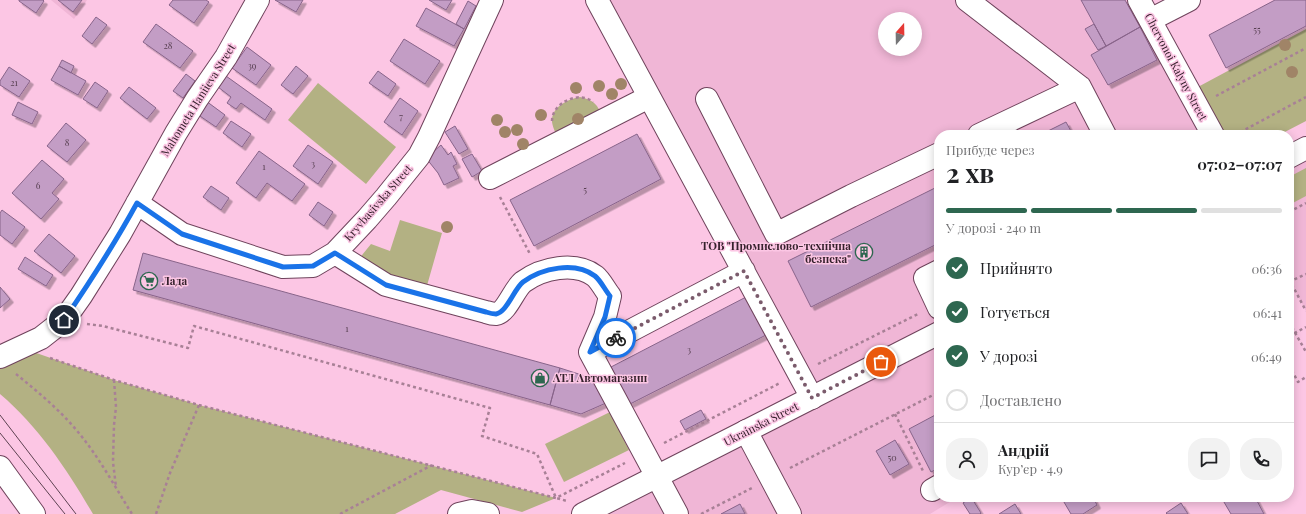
<!DOCTYPE html>
<html lang="uk">
<meta charset="utf-8">
<style>
:root{--surface:#fff;--page:#f2f2f2;--text:#202124;--muted:#757577;--line:#e0e0e0;--accent:#2e6750}
body{margin:0;font-family:"Playfair Display",serif;background:var(--page);color:var(--text);height:100vh;display:flex;flex-direction:column;font-size:15px;white-space:nowrap}
*{box-sizing:border-box;margin:0}
p{font-size:13px;color:var(--muted)}
.icon{flex:none;width:22px;height:22px;fill:none;stroke:currentColor;stroke-width:2;stroke-linecap:round;stroke-linejoin:round}
.map{position:relative;flex:1;overflow:hidden}
.drawer{position:absolute;left:934px;top:130px;width:360px;height:372px;display:flex;flex-direction:column;background:var(--surface);border-radius:16px;box-shadow:0 2px 10px #0003}
.drawer>*{flex:none}
.needle{width:26px;rotate:20deg}
.controls{position:absolute;left:878px;top:12px;display:grid;gap:8px}
.controls a{display:grid;place-items:center;width:44px;height:44px;border-radius:50%;background:var(--surface);box-shadow:0 2px 10px #0003;font-size:20px}
.pin{position:absolute;display:grid;place-items:center;width:34px;height:34px;color:#fff;margin:-17px;border:2px solid #fff;border-radius:50%;box-shadow:0 1px 4px #0007}
.courier{position:absolute;display:grid;place-items:center;width:40px;height:40px;margin:-20px;border:3px solid #1a73e8;border-radius:50%;background:#fff;color:#222;box-shadow:0 1px 5px #0007}
.summary em{font-style:normal;font-weight:700}
.summary div{display:flex;flex-direction:column-reverse}
.summary{display:flex;align-items:center;justify-content:space-between;height:68px;padding:0 12px}
h1{font-size:26px;font-weight:700;line-height:30px}
.bar{display:grid;grid-template-columns:repeat(4,1fr);gap:6px 4px;align-content:center;height:48px;padding:0 12px}
.bar i{height:5px;border-radius:3px;background:var(--line)}
.bar .active{background:var(--accent)}
.bar p{grid-column:span 4}
.line{display:flex;align-items:center;gap:10px;padding:0 12px;border-top:1px solid var(--line)}
.line div{flex:1}
.round{display:grid;place-items:center;flex:none;width:42px;height:42px;border-radius:16px;background:var(--page)}
ol{padding:0 12px;list-style:none}
li{display:flex;align-items:center;gap:12px;height:44px}
li p{margin-inline-start:auto}
li .icon{padding:4px;border-radius:50%;background:var(--accent);color:#fff;stroke-width:4}
li:last-child{color:var(--muted)}
li i{width:22px;height:22px;border:2px solid var(--line);border-radius:50%}
.map>svg:first-child{display:block}
</style>
<div class="map">
<svg width="1306" height="514" viewBox="0 0 1306 514">
<defs>
<filter id="shadow"><feDropShadow dx="3.5" dy="3.5" stdDeviation="0" flood-color="#0004"/></filter>
</defs>
<rect width="100%" height="100%" fill="#fcc6e4"/>
<path fill="#f0b6d6" fill-rule="evenodd" d="M51,0H87L74,19Z
M597,0H1139L1213,135H939V497H958L930,514H583L812,398ZM885,19H915V49H885Z
M1306,148V311L1289,279V157Z"/>
<path fill="#b3b183" d="M1306,29V121L1279,135H1220L1196,88Z
M318,83L396,147L366,184L288,120Z
M580,97C597,101 597,106 605,120L561,142C557,136 553,129 552,122C551,107 568,99 580,97Z
M1306,168V196L1289,205V177Z
M400,220L442,233L424,296L354,265L371,244L390,251Z
M19,347L114,380L199,405L556,498L522,512L441,490L395,514H93C68,471 39,427 0,394V357Z
M610,412L629,450L564,482L545,444Z"/>
<path fill="#c39dc5" stroke="#88648a" filter="url(#shadow)" d="M19,0H43L44,1L36,13L19,1Z
M58,0H82L73,12Z
M173,0H206L209,2L194,23L169,5Z
M275,0H303L296,12Z
M429,0H452L446,10Z
M1081,0H1125L1140,27L1106,46Z
M1275,0H1306V26L1226,68L1209,35Z
M468,1L476,6L464,29L456,24Z
M426,8L464,29L454,46L416,26Z
M96,17L107,25L92,44L82,36Z
M156,24L193,51L180,68L143,42Z
M1094,24L1106,46L1098,50L1085,29Z
M1140,27L1157,60L1108,85L1091,55Z
M404,39L440,61L425,84L390,61Z
M247,47L271,65L256,85L232,68Z
M62,60L74,66L71,73L59,66Z
M59,66L86,81L78,95L51,80Z
M296,66L308,76L293,94L281,85Z
M9,67L30,81L19,97L0,85V81Z
M378,71L396,84L388,96L369,83Z
M186,74L195,81L183,98L173,91Z
M226,76L272,109L265,120L241,103L236,109L227,103L231,97L218,87Z
M95,82L108,91L97,108L83,99Z
M129,87L156,108L147,119L120,98Z
M400,98L418,111L402,135L384,122Z
M206,101L225,115L216,127L197,114Z
M18,102L38,112L32,124L12,115Z
M231,121L251,134L242,147L223,133Z
M1066,122L1073,135H1040Z
M66,123L86,140L67,162L47,146Z
M455,126L468,149L459,154L445,132Z
M637,134L661,179L534,246L510,200Z
M308,145L333,162L318,184L293,166Z
M441,145L448,155L451,152L457,164L453,166L459,178L444,185L438,173L426,158Z
M259,151L305,184L292,201L267,183L256,198L236,183Z
M472,154L482,171L472,177L462,159Z
M42,160L64,179L52,193L59,199L41,219L12,193Z
M211,186L229,198L221,210L203,197Z
M939,186V243L811,307L788,261Z
M318,202L333,212L324,226L309,215Z
M2,210L25,227L12,244L0,235V213Z
M49,234L75,256L61,273L34,251Z
M143,253L560,368L550,405L133,290Z
M25,257L53,275L46,286L18,269Z
M0,287L10,299L0,308Z
M748,296L768,334L630,404L611,367Z
M560,368L591,378L606,403L581,414L550,405Z
M701,410L706,419L685,430L680,421Z
M939,413V468L931,472L909,429Z
M895,440L909,464L890,475L876,451Z
M971,497L981,513L980,514H970L963,503Z
M1061,497H1093L1097,505L1083,514H1071Z
M1221,497H1255L1264,514H1231Z
M1181,503L1188,514H1167L1166,513Z
M740,504L745,514H721Z
M1015,504L1021,514H999Z"/>
<g fill="none" stroke-linecap="round" stroke-linejoin="round">
<defs>
<path id="minor" d="M597,0L812,398
M967,0L1080,87
M1139,0L1213,135
M1150,20L1189,0
M707,99L776,234L851,196L939,154
M979,135L1080,87L1105,135
M490,178L649,97
M137,203L182,234L283,267L313,266L335,253L367,219L386,197L419,156L429,137L492,0
M335,253L386,285L486,312C489,313 493,314 496,314C507,312 514,289 523,282C542,268 575,261 595,276C601,281 605,290 610,296L605,317L590,352
M939,271L925,278L939,308
M0,357L41,338L64,320L81,296L120,234L176,133L197,99L226,57L258,0
M746,431L790,514
M932,490L939,486
M459,514L472,511L488,514
M677,514L590,352L744,271"/>
<path id="major" d="M1289,157L1306,148
M0,467L34,514
M583,514L939,333"/>
</defs>
<use href="#minor" stroke="#6f435c" stroke-width="24"/>
<use href="#major" stroke="#6f435c" stroke-width="24"/>
<path stroke="#a88096" stroke-width="2.5" stroke-dasharray="3 3" stroke-linecap="butt" d="M1216,96L1306,48
M552,121C552,103 579,90 593,102
M1235,135L1306,97
M500,197L530,254
M1289,212L1306,203
M1289,279L1306,311
M1289,282L1306,274
M1289,322L1306,352
M87,324L103,326L188,348L194,326L490,408L482,436L537,454L556,498L567,501
M1289,336L1306,327
M50,358L114,380L199,405L556,498L625,463
M818,364L918,314
M1289,365L1298,382L1306,377
M16,374C38,392 60,410 78,432C99,457 115,487 132,514
M114,380L116,407L114,425L113,462L116,487
M895,414L923,471
M664,443L780,383
M790,468L939,392
M156,514L170,473L199,405
M340,514L432,465
M701,514L752,488"/>
<use href="#minor" stroke="#fff" stroke-width="22"/>
<use href="#major" stroke="#fff" stroke-width="22"/>
<path stroke="#5d4251" stroke-width="1" d="M0,415L76,514
M0,433L65,514"/>
</g>
<g fill="#a08467">
<circle cx="1285" cy="45" r="6"/>
<circle cx="1292" cy="72" r="6"/>
<circle cx="621" cy="84" r="6"/>
<circle cx="599" cy="86" r="6"/>
<circle cx="576" cy="88" r="6"/>
<circle cx="612" cy="94" r="6"/>
<circle cx="541" cy="115" r="6"/>
<circle cx="578" cy="119" r="6"/>
<circle cx="497" cy="120" r="6"/>
<circle cx="517" cy="130" r="6"/>
<circle cx="505" cy="132" r="6"/>
<circle cx="523" cy="144" r="6"/>
<circle cx="447" cy="227" r="6"/>
</g>
<g fill="none" stroke-linecap="round" stroke-linejoin="round">
<path stroke="#7b5b6c" stroke-width="4" stroke-dasharray="0 7.2" d="M616,338L744,271L812,398L881,362"/>
<path stroke="#1a73e8" stroke-width="5" d="M64,320C90,282 115,243 137,203L182,234L283,267L313,266L335,253L386,285L486,312C489,313 493,314 496,314C507,312 514,289 523,282C542,268 575,261 595,276C601,281 605,290 610,296L605,317L590,352L616,338"/>
</g>
<defs>
<symbol id="building-ring" viewBox="-11 -11 22 22"><circle r="9.5" fill="#fcc6e4" stroke="#2e6750" stroke-width="1.5"/><path d="M-4-6H4V6H1V3H-1V6H-4ZM-2.5-4.3h1.7v1.8h-1.7ZM.8-4.3h1.7v1.8H.8ZM-2.5-1h1.7V.8h-1.7ZM.8-1h1.7V.8H.8Z" fill="#2e6750"/></symbol>
<symbol id="supermarket-ring" viewBox="-11 -11 22 22"><circle r="9.5" fill="#fcc6e4" stroke="#2e6750" stroke-width="1.5"/><path d="M-6-5.5h2.5l.6 2H6L4.5 2H-2.5L-4.4-4H-6ZM-1.5 3.2a1.3 1.3 0 1 0 .1 0ZM3 3.2a1.3 1.3 0 1 0 .1 0Z" fill="#2e6750"/></symbol>
<symbol id="shop-ring" viewBox="-11 -11 22 22"><circle r="9.5" fill="#fcc6e4" stroke="#2e6750" stroke-width="1.5"/><path d="M-5-2.5h2.3a2.7 3.5 0 0 1 5.4 0H5L5.5 6h-11ZM-1.5-2.5h3a1.5 2.3 0 0 0-3 0Z" fill="#2e6750"/></symbol>
</defs>
<g fill-rule="evenodd">
<use href="#building-ring" x="854" y="242" width="20" height="20"/>
<use href="#supermarket-ring" x="139" y="271" width="20" height="20"/>
<use href="#shop-ring" x="530" y="368" width="20" height="20"/>
</g>
<g text-anchor="middle" stroke-width="3" stroke-linejoin="round" paint-order="stroke">
<g font-size="9" fill="#584052">
<text x="1257" y="33">55</text>
<text x="168" y="49">28</text>
<text x="252" y="69">39</text>
<text x="14" y="86">21</text>
<text x="401" y="120">7</text>
<text x="67" y="146">8</text>
<text x="313" y="167">3</text>
<text x="264" y="170">1</text>
<text x="38" y="189">6</text>
<text x="585" y="193">5</text>
<text x="347" y="332">1</text>
<text x="689" y="353">3</text>
<text x="892" y="461">50</text>
</g>
<g font-size="11" fill="#35212c" stroke="#fcc6e4">
<text transform="translate(1176 67) rotate(62)" y="4">Chervonoi Kalyny Street</text>
<text transform="translate(198 100) rotate(-58)" y="4">Mahometa Haniieva Street</text>
<text transform="translate(378 203) rotate(-49)" y="4">Kryvbasivska Street</text>
<text transform="translate(761 424) rotate(-27)" y="4">Ukrainska Street</text>
</g>
<g font-size="11" font-weight="bold" fill="#35212c" stroke="#fcc6e4" text-anchor="start">
<text x="851" y="250" text-anchor="end">ТОВ "Промислово-технічна<tspan x="851" dy="13">безпека"</tspan></text>
<text x="162" y="285">Лада</text>
<text x="553" y="382">АТЛ Автомагазин</text>
</g>
</g>
</svg>
<div class="controls">
<a><svg class="needle" viewBox="-14 -14 28 28"><path d="M0-13l5 13h-10z" fill="#e53935"/><path d="M0 13l5-13h-10z" fill="#757577"/></svg></a>
</div>
<div class="pin" style="left:881px;top:362px;background:#ea580c"><svg class="icon" aria-label="bag" viewBox="0 0 24 24"><path d="M5 8h14l-1 12H6zM9 8a3 3 0 0 1 6 0"/></svg></div>
<div class="pin" style="left:64px;top:320px;background:#1f2937"><svg class="icon" aria-label="home" viewBox="0 0 24 24"><path d="M3 11l9-7 9 7M6 9v11h12V9"/></svg></div>
<div class="courier" style="left:616px;top:338px"><svg class="icon" aria-label="bike" viewBox="0 0 24 24"><circle cx="6" cy="16" r="4"/><circle cx="18" cy="16" r="4"/><path d="M6 16l4-8h5l3 8M10 8l3 8H6M13 5h3"/></svg></div>
<section class="drawer">
<div class="summary"><div><h1>2 хв</h1><p>Прибуде через</p></div><em>07:02–07:07</em></div>
<div class="bar"><i class="active"></i><i class="active"></i><i class="active"></i><i></i><p>У дорозі · 240 m</p></div>
<ol>
<li><svg class="icon" aria-label="check" viewBox="0 0 24 24"><path d="M5 12l5 5 9-10"/></svg>Прийнято<p>06:36</p></li>
<li><svg class="icon" aria-label="check" viewBox="0 0 24 24"><path d="M5 12l5 5 9-10"/></svg>Готується<p>06:41</p></li>
<li><svg class="icon" aria-label="check" viewBox="0 0 24 24"><path d="M5 12l5 5 9-10"/></svg>У дорозі<p>06:49</p></li>
<li><i></i>Доставлено</li>
</ol>
<div class="line" style="height:72px"><a class="round"><svg class="icon" aria-label="person" viewBox="0 0 24 24"><circle cx="12" cy="8" r="4"/><path d="M4 21q1-7 8-7t8 7"/></svg></a><div><b>Андрій</b><p>Кур’єр · 4.9</p></div><a class="round"><svg class="icon" aria-label="chat" viewBox="0 0 24 24"><path d="M4 5h16v11H9l-5 4z"/></svg></a><a class="round"><svg class="icon" aria-label="phone" viewBox="0 0 24 24"><path d="M5 4h4l2 5-3 2q2 4 5 5l2-3 5 2v4C11 20 4 13 5 4z"/></svg></a></div>
</section>
</div>
